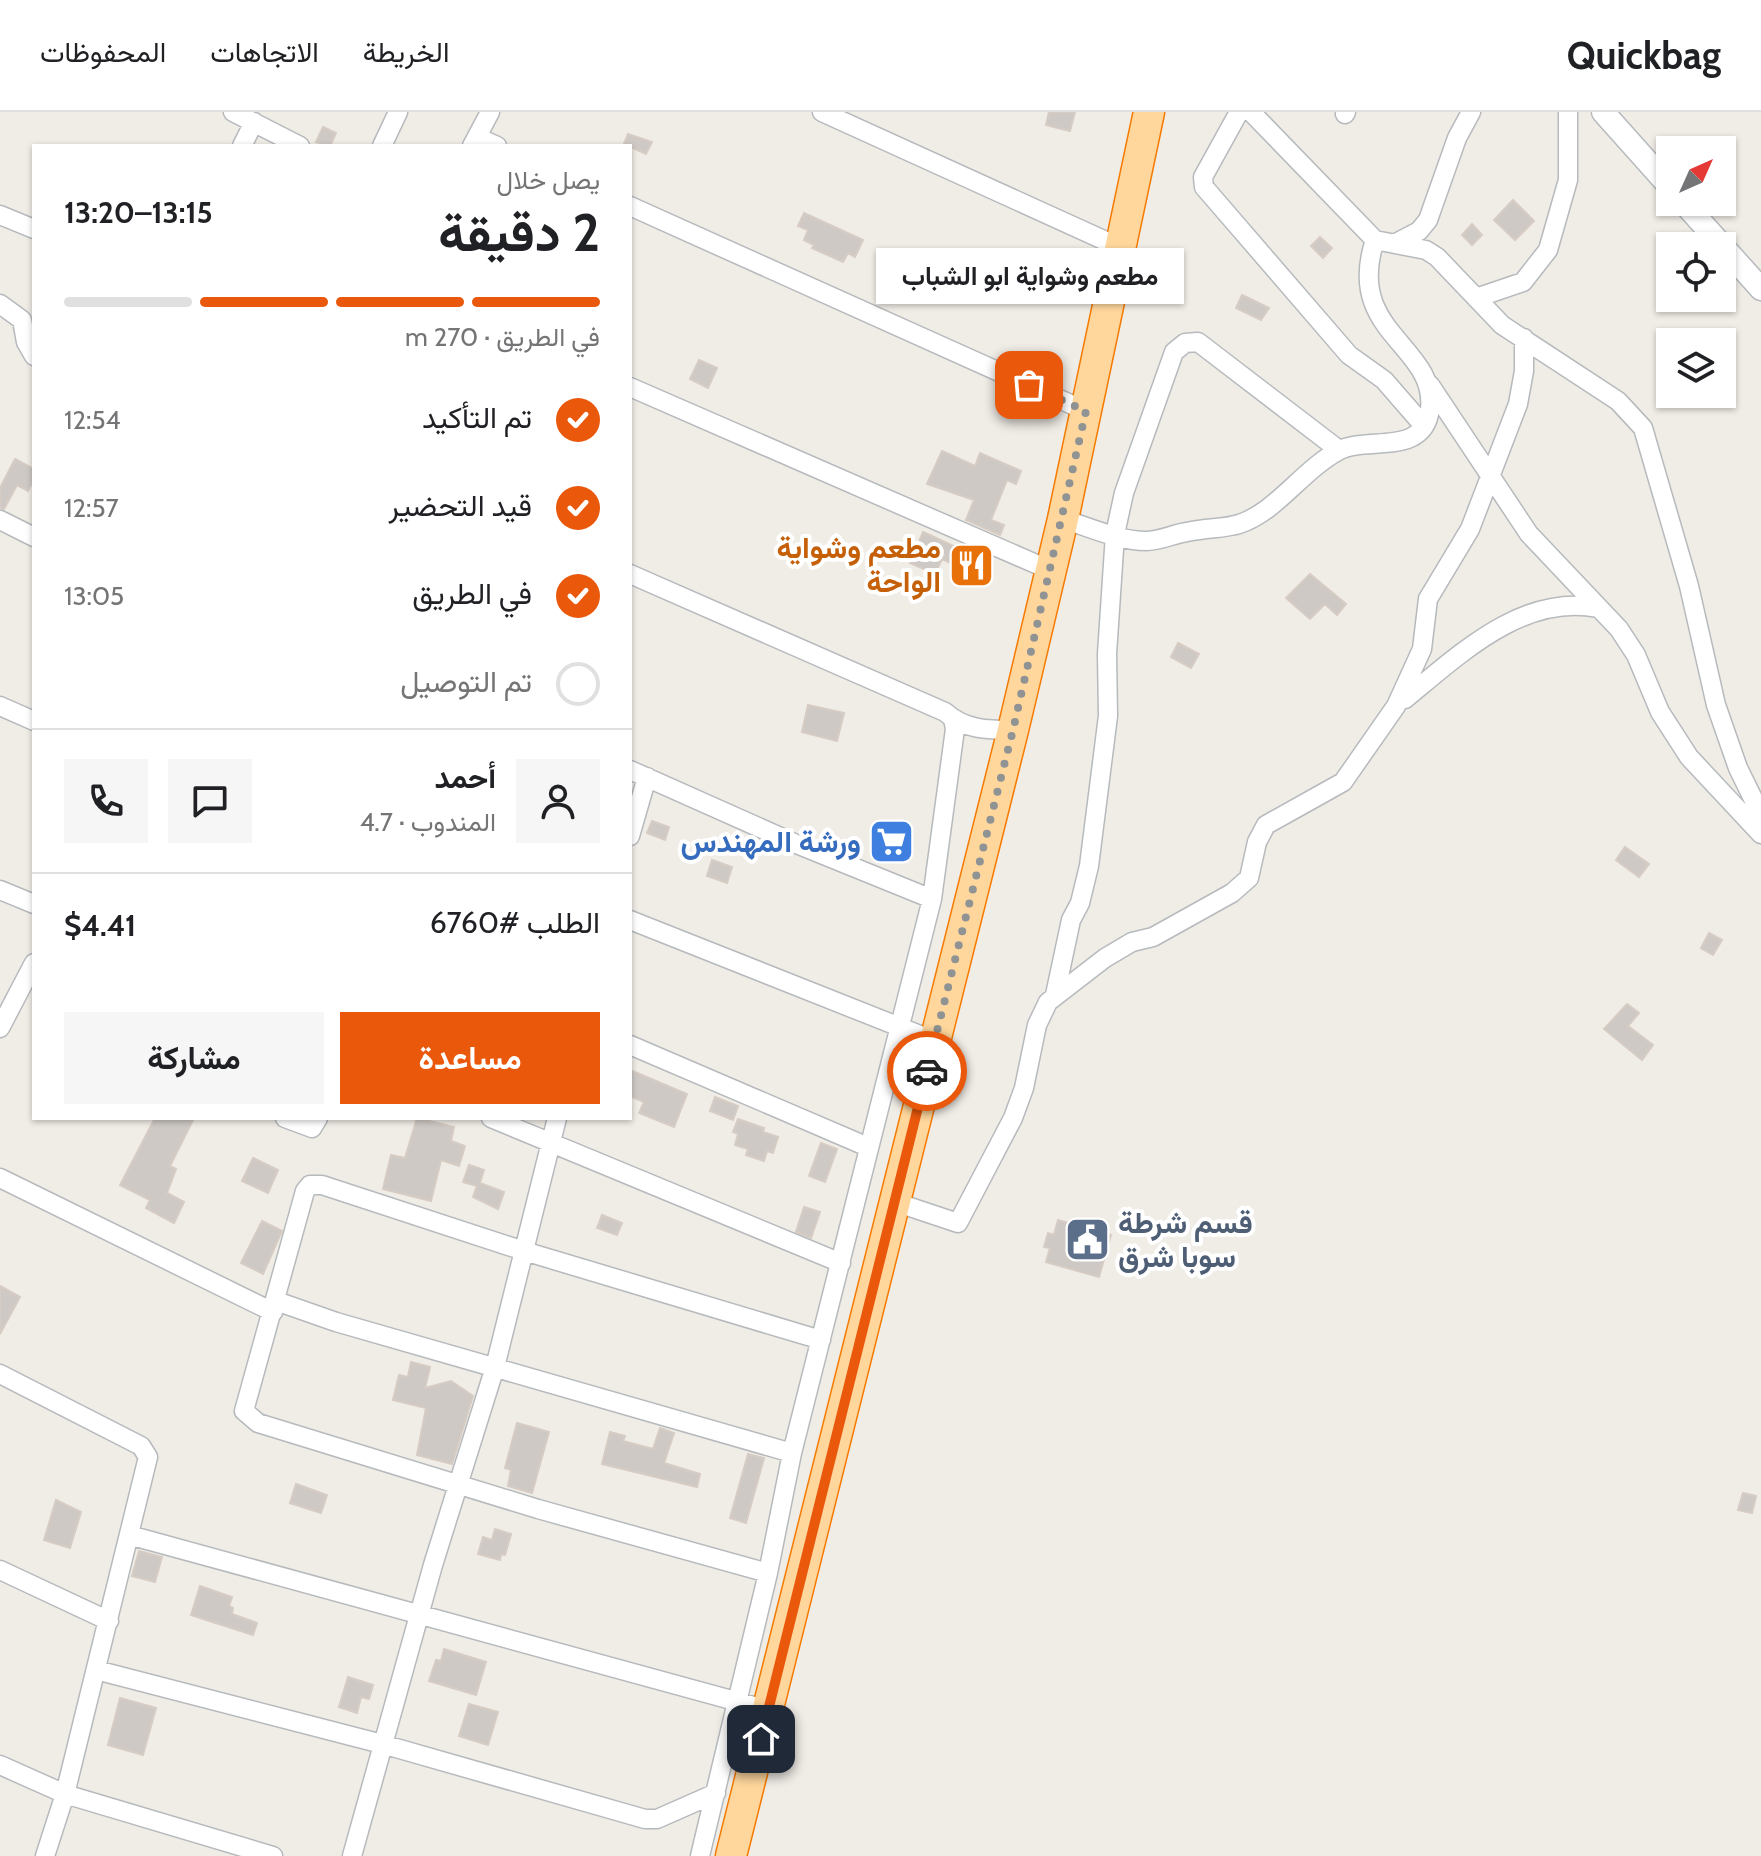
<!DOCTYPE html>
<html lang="ar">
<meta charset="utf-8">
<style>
:root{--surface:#fff;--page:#f6f6f6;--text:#202124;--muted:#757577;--line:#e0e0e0;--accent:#ea580c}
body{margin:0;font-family:Cabin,Vazirmatn,sans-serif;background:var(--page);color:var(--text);direction:rtl;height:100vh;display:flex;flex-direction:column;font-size:30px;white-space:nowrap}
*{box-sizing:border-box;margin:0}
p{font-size:26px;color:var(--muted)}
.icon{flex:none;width:44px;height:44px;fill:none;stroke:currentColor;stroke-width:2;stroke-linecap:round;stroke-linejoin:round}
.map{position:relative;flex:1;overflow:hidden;direction:ltr}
.side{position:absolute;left:32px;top:32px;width:600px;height:976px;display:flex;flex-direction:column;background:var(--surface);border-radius:0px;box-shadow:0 2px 6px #0004;direction:rtl}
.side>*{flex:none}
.needle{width:52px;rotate:45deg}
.controls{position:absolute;left:1656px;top:24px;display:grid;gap:16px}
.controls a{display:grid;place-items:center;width:80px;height:80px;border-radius:0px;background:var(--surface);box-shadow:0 2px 6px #0004;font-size:40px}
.pin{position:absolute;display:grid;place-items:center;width:68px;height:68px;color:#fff;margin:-34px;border-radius:16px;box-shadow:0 4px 12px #0006}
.courier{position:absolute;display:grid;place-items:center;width:80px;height:80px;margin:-40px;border:6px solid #ea580c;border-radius:50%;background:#fff;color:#222;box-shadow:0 2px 10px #0007}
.bubble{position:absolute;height:56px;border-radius:0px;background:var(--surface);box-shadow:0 2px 6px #0004;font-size:26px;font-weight:700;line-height:56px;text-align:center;direction:rtl}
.overview em{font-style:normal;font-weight:700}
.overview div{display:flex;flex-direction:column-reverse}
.overview{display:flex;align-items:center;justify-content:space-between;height:136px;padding:0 32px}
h1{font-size:52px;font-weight:700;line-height:60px}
.bar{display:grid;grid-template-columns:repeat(4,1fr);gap:12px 8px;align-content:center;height:96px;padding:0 32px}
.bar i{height:10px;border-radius:6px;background:var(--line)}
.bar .active{background:var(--accent)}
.bar p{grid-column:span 4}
.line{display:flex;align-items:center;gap:20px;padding:0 32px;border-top:2px solid var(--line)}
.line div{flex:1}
.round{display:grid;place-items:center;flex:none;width:84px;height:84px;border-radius:0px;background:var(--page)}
ol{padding:0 32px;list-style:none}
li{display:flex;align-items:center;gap:24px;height:88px}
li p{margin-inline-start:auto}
li .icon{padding:8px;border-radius:50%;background:var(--accent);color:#fff;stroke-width:4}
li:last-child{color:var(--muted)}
li i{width:44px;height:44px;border:4px solid var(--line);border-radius:50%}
.cta{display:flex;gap:16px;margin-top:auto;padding:16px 32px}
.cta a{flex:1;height:92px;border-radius:0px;background:var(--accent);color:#fff;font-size:32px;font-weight:700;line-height:92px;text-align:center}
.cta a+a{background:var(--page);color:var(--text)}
header{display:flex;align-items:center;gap:48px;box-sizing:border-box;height:112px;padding:0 40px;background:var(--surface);border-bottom:2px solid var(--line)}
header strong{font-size:38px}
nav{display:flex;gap:44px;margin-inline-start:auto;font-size:28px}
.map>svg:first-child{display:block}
</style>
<header>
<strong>Quickbag</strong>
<nav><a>الخريطة</a><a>الاتجاهات</a><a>المحفوظات</a></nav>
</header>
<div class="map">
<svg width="1761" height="1744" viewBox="0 0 1761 1744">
<rect width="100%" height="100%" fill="#f0ece6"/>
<path fill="#cec9c5" stroke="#d6ccc3" stroke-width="2" d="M1049,0H1075L1070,19L1046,13Z
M323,15L336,21L330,34L316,30Z
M628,22L652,30L646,42L624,32Z
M1513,88L1534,109L1515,128L1494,108Z
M804,101L863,128L855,145L848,141L843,150L812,136L814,133L804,128L808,118L798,114Z
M1472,112L1482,123L1472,133L1462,123Z
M1320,125L1332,136L1323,146L1311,134Z
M1242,183L1269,196L1261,208L1236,196Z
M699,248L717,256L708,276L690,267Z
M942,339L975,354L980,341L1021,359L1016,372L1007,368L991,408L1004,413L1000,423L966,408L974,388L927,372Z
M15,347L34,357V367L28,379L17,373L4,397L0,396V376Z
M923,420L960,437L953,452L942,447L935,462L910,451Z
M1310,462L1346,492L1337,503L1325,492L1310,507L1286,486Z
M1178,531L1199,542L1191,556L1171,545Z
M808,593L844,601L837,629L802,620Z
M652,709L669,715L665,728L647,721Z
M1625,735L1649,752L1639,765L1616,748Z
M712,748L732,755L727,771L707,764Z
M1709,821L1722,828L1713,843L1701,836Z
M1627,892L1639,901L1628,914L1653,933L1642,948L1604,917Z
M630,958L687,982L674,1015L639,1001L644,990L630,984Z
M715,985L738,994L733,1008L710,999Z
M155,1006H194L170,1054L176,1057L167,1081L184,1090L174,1111L146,1096L150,1088L120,1073Z
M417,1006L454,1015L451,1029L465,1034L459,1054L441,1048L431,1089L383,1077L391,1043L405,1046Z
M738,1007L764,1016L763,1020L778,1025L773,1041L767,1039L764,1049L746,1043L748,1037L735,1033L738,1022L733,1020Z
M821,1031L837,1037L825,1070L809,1064Z
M253,1046L278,1058L268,1081L242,1069Z
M469,1053L484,1058L480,1071L504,1080L498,1097L473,1085L477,1074L463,1070Z
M804,1095L820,1100L811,1126L796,1120Z
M602,1103L622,1111L617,1123L597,1116Z
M1058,1108L1111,1123L1099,1165L1046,1150L1050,1136L1044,1135L1048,1121L1054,1123Z
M262,1109L282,1119L263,1162L241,1151Z
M0,1174L20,1185L0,1222Z
M411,1250L430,1255L425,1276L451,1269L473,1284L452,1352L417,1343L426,1296L393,1288L399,1263L408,1265Z
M517,1311L549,1320L532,1381L508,1374L511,1358L505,1356Z
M660,1316L674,1321L664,1351L700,1362L697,1375L602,1352L610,1320L625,1324L623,1329L653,1337Z
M748,1342L764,1346L746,1411L730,1406Z
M296,1372L327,1383L321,1401L290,1391Z
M1743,1381L1756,1384L1752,1401L1738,1398Z
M56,1388L81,1400L70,1436L44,1428Z
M495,1417L511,1422L505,1443L501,1442L500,1448L478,1442L483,1425L492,1428Z
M139,1439L162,1445L155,1470L132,1464Z
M200,1474L232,1485L229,1494L233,1496L232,1502L257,1511L253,1523L191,1503Z
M444,1537L486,1550L476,1583L429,1569L436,1548L441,1549Z
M348,1565L373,1573L369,1587L361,1585L357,1601L339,1595Z
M120,1586L156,1596L143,1643L108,1633Z
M469,1592L498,1600L488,1633L459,1624Z"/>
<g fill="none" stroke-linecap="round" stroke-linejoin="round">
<defs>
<path id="minor" d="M233,0L300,34
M822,0L1119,135
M1239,0L1203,65L1204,75L1349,243L1384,268L1424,314
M1345,2L1346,0
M477,25L497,34
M242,34L254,10
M382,34L398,0
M472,34L490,0
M630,94L1086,299
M0,103L34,117
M1375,128L1426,138L1437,145L1502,213L1618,289L1643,316L1689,474L1716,593L1738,656L1761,703
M1396,131L1419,119L1428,108L1457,26L1471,0
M1476,186L1523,170L1548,138L1568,68V0
M0,192L22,208L26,230L34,244
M1430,273L1529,422L1619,517L1636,543L1660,600L1689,645L1761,722
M630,275L1052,459
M1063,407C1089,415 1119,429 1146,429C1160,429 1173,422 1187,420C1222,413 1236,420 1267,397C1291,379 1312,353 1338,339C1366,323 1424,346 1430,297C1437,233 1344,221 1375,128L1251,0
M0,408L34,425
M630,462L945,600C965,618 988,618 1013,618
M1405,587C1460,542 1523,481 1598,496
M0,594L34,609
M630,658L794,731L932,787
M630,724L647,665
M0,778L34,792
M630,808L935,929
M1055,883L1071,808L1080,791L1089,754L1108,604L1107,542L1115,422L1124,381L1174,240L1185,231L1198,230L1339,338
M0,916L34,851
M630,933L868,1035
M285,1006L312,1016L318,1006
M491,1006L841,1151
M0,1066L273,1200
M895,1090L958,1111L1013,1006L1024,976L1037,913L1048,890L1105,846L1132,830L1153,825L1232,781L1249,766L1257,730L1266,713L1343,670L1396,594L1422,537L1428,487L1470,417L1518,292L1524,259V226
M276,1189L336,1210L792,1341
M0,1262L141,1334L148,1345L65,1682L45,1744
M129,1423L768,1598
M0,1458L109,1509
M768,1461L538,1397L258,1311L244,1299L305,1079L310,1073H322L524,1139L821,1228
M96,1558L382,1632L645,1707H657L716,1681
M0,1653L65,1682L273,1744
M352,1744L433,1453L495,1255L557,1006
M700,1744L768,1461L792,1341L932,787L955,617L953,607"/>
<path id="tertiary" d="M1603,0L1670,75
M1683,90L1761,177"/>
<path id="trunk" d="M731,1744L1013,618L1063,407L1149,0"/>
</defs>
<use href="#minor" stroke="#b6babd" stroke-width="21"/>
<use href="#tertiary" stroke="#b6babd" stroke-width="25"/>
<use href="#trunk" stroke="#f67a00" stroke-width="33"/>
<use href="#minor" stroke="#fff" stroke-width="18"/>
<use href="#tertiary" stroke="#fff" stroke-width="22"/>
<use href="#trunk" stroke="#ffd79d" stroke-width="30"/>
</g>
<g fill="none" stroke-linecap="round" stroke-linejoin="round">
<path stroke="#909393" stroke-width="8" stroke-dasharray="0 14.4" d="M927,959L1013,618L1086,299L1029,273"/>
<path stroke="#ea580c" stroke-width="10" d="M761,1627L927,959"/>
</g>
<defs>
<symbol id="restaurant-square" viewBox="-11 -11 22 22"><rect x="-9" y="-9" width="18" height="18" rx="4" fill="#e8710a" stroke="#fff"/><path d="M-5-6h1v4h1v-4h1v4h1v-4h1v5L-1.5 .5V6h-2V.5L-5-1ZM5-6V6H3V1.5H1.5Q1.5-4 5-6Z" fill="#fff"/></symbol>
<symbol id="supermarket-square" viewBox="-11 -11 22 22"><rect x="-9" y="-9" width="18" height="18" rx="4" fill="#3f7fe0" stroke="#fff"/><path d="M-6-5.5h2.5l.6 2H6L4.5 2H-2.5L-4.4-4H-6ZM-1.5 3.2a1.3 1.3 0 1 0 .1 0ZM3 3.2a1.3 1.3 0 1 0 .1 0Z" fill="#fff"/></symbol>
<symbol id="civic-square" viewBox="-11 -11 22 22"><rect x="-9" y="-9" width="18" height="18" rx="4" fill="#5c6f8a" stroke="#fff"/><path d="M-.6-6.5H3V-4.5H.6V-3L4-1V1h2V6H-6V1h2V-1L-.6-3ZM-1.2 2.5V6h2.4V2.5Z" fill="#fff"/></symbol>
</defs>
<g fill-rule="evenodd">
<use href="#restaurant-square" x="946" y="428" width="51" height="51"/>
<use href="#supermarket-square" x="866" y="704" width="51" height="51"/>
<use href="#civic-square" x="1062" y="1102" width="51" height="51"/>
</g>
<g text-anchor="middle" stroke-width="8" stroke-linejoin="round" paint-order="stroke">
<g font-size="30" font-weight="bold" fill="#c56008" stroke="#fff" text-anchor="end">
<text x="941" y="446">مطعم وشواية<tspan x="941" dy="34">الواحة</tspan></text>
</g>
<g font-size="30" font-weight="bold" fill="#366cbe" stroke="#fff" text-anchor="end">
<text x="861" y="740">ورشة المهندس</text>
</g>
<g font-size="30" font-weight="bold" fill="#4e5e75" stroke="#fff" text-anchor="start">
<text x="1118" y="1121">قسم شرطة<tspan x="1118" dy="34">سوبا شرق</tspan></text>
</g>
</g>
</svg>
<div class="controls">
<a><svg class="needle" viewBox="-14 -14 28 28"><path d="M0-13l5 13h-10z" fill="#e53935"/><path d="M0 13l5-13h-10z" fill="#757577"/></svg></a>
<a><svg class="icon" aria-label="locate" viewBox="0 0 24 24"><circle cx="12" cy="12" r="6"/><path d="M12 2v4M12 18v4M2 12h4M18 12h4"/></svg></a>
<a><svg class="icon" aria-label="layers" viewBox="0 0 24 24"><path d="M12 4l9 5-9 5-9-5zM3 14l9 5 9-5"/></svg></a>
</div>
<div class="pin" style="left:1029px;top:273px;background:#ea580c"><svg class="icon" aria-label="bag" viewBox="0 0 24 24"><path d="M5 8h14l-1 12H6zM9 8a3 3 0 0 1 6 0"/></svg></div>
<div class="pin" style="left:761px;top:1627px;background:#1f2937"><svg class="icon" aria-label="home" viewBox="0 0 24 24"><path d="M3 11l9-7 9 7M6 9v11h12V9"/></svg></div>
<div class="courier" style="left:927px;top:959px"><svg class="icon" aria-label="car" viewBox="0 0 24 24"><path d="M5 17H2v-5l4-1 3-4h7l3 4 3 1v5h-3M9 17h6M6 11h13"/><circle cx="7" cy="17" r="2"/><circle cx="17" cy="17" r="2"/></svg></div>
<div class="bubble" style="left:876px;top:136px;width:308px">مطعم وشواية ابو الشباب</div>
<section class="side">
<div class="overview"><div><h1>2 دقيقة</h1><p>يصل خلال</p></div><em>13:15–13:20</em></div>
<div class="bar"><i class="active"></i><i class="active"></i><i class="active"></i><i></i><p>في الطريق · 270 m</p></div>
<ol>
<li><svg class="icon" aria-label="check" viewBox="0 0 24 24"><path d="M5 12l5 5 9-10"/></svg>تم التأكيد<p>12:54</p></li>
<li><svg class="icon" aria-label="check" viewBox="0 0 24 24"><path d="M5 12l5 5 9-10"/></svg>قيد التحضير<p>12:57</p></li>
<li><svg class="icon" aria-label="check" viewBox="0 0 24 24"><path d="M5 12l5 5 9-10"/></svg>في الطريق<p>13:05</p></li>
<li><i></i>تم التوصيل</li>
</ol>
<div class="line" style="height:144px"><a class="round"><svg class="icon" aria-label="person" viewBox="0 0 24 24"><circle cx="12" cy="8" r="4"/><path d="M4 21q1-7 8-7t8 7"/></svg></a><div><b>أحمد</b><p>المندوب · 4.7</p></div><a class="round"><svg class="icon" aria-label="chat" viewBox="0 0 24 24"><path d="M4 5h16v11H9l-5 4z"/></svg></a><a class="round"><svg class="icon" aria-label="phone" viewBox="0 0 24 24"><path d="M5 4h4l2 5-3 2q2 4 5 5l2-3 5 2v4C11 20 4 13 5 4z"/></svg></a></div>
<div class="line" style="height:104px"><div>الطلب #6760</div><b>$4.41</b></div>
<div class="cta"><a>مساعدة</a><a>مشاركة</a></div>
</section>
</div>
